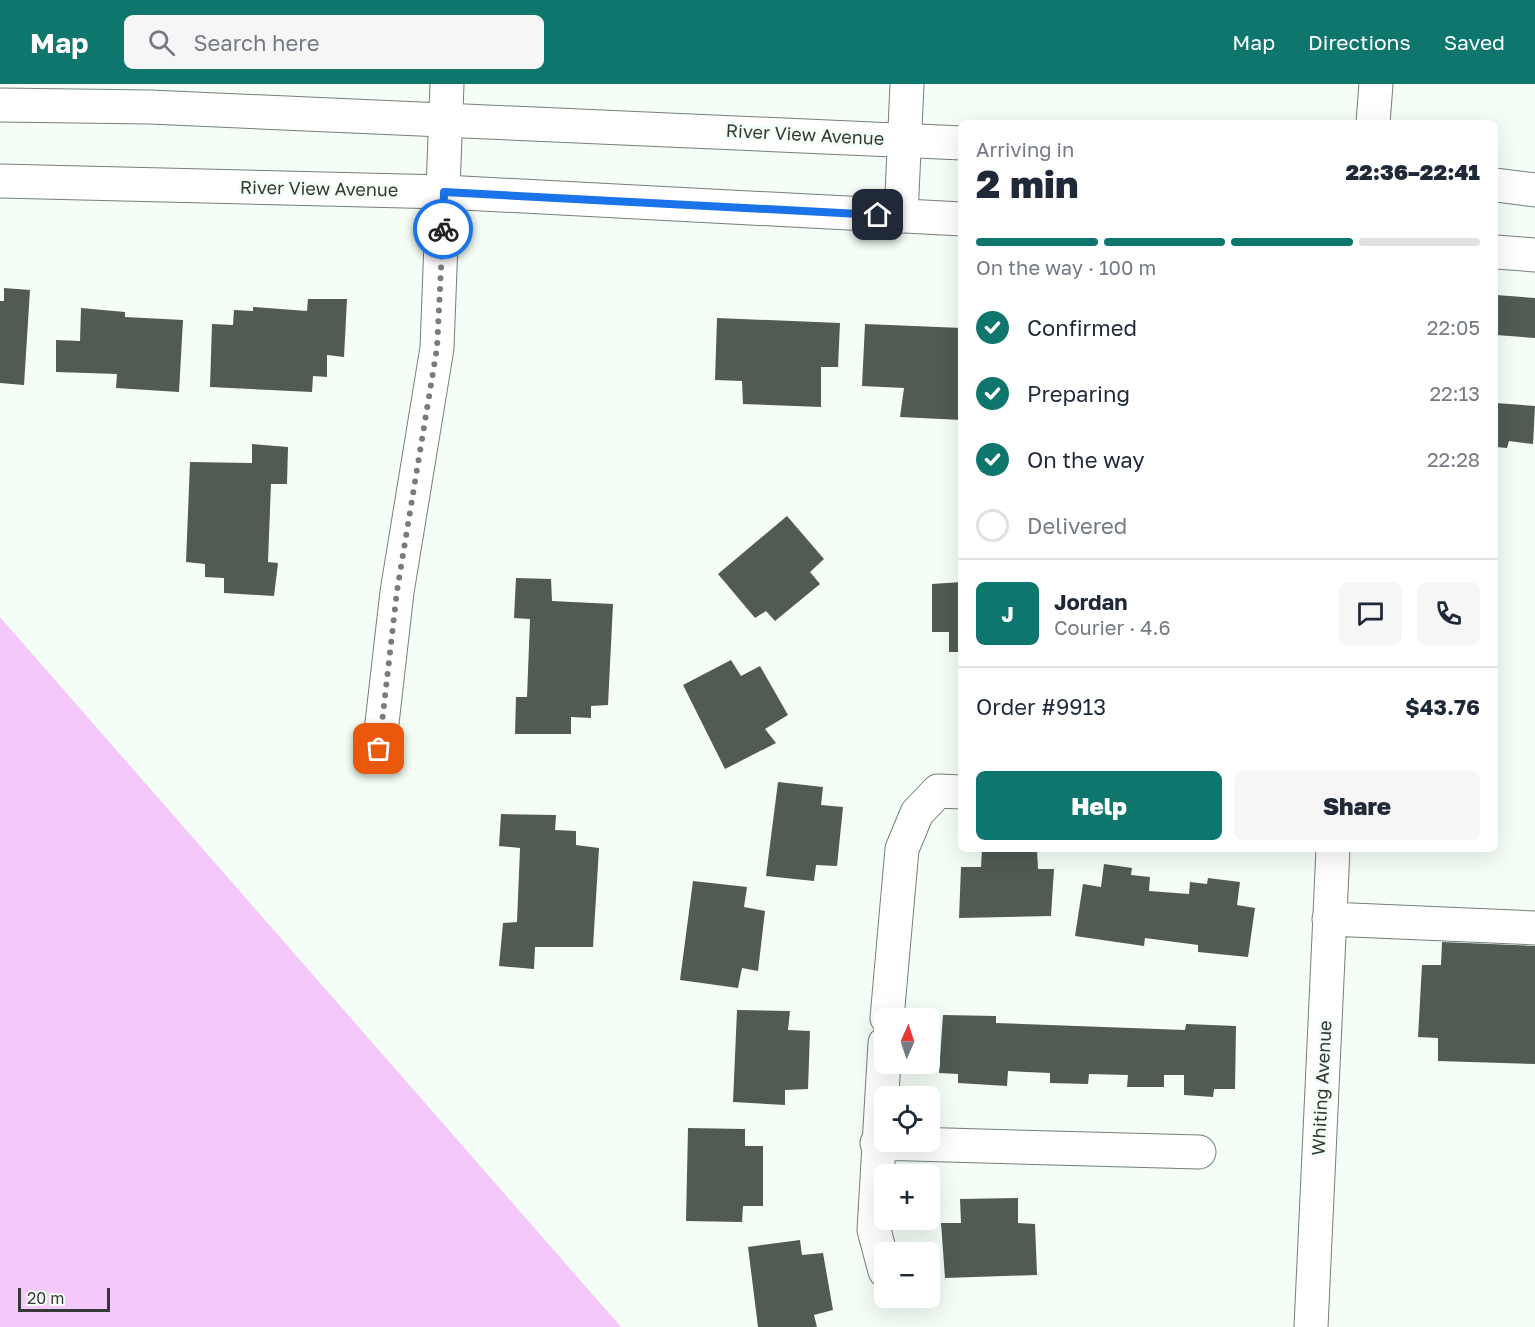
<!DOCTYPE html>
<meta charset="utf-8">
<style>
:root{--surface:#fff;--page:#f6f6f7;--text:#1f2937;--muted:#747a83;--line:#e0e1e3;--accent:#0f766e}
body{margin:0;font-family:"Golos Text",sans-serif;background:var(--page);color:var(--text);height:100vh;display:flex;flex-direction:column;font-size:22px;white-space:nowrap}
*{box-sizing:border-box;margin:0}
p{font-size:20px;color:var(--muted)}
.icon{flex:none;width:33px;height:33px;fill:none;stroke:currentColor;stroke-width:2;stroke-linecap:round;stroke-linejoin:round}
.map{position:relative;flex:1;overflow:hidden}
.details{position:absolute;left:958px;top:36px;width:540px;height:732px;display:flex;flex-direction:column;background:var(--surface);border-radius:9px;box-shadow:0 6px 24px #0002}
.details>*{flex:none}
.needle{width:39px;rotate:3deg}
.fabs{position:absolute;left:874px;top:924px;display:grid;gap:12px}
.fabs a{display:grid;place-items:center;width:66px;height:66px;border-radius:9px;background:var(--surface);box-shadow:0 6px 24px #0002;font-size:30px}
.scale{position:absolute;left:18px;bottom:15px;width:92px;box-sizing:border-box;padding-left:6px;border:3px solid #333935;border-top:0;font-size:16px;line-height:21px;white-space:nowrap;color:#333935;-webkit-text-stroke:4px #f4fef7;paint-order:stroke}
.pin{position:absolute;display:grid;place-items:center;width:51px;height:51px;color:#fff;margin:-26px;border-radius:12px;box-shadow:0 3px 9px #0006}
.courier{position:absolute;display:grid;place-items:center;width:60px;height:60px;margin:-30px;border:4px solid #1a73e8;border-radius:50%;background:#fff;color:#222;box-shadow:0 2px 8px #0007}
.summary em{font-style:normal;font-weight:800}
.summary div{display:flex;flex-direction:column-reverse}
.summary{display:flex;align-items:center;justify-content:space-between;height:102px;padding:0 18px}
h1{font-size:39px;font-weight:800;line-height:45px}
.bar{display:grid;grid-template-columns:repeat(4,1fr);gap:9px 6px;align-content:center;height:72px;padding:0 18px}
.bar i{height:8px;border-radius:4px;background:var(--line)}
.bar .on{background:var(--accent)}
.bar p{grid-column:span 4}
.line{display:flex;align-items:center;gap:15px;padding:0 18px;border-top:2px solid var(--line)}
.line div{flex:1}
.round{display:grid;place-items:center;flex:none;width:63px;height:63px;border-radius:9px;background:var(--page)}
ol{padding:0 18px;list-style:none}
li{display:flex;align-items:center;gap:18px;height:66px}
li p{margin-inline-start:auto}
li .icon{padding:6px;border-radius:50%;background:var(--accent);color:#fff;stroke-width:4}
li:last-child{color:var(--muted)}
li i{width:33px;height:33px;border:3px solid var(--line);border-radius:50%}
.cta{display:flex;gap:12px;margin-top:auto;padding:12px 18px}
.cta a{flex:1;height:69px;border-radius:9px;background:var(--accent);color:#fff;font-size:24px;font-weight:800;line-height:69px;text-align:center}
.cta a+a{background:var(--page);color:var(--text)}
header{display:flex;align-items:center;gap:36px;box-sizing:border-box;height:84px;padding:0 30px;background:var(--accent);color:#fff}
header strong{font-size:28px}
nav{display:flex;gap:33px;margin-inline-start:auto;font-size:21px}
.search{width:420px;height:54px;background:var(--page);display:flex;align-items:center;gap:15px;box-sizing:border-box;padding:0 21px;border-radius:9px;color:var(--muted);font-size:22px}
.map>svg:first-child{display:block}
</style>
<header>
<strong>Map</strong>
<div class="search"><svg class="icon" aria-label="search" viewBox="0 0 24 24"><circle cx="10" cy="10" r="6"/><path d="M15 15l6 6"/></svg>Search here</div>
<nav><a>Map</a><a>Directions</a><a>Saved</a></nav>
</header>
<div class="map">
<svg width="1535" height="1243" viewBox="0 0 1535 1243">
<rect width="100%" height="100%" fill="#f4fef7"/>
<path fill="#f4c8fa" d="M0,533L621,1243H0Z"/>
<path fill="#505b54" d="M4,204L30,206L24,301L0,299V217H4Z
M1496,211L1535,214V254L1496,251Z
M308,215H347L344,273L327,271V293L313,292L312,308L210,303L212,240L233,241L234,226L253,227V223L307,227Z
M81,224L125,228V233L183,236L179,308L116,304L117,290L56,288V256L80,257Z
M717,234L840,239L838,283H821V323L743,320L742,297L715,296Z
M865,240L962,244V336L900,333L904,304L862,302Z
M1496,319L1535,322L1533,360L1509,357L1507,364L1496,363Z
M252,360L288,363L287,400H271L268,478L278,479L274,512L224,509V494L205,493V480L186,478L190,378L252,379Z
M787,432L824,475L810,488L820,500L775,537L766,527L755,534L718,490Z
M516,494L551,495L552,517L613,520L608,621L591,622V634L571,633V650H515L516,613H527L530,535L514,534Z
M962,498V568H949V548H932V500Z
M731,576L741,592L760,582L788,631L765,645L776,659L725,685L683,601Z
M778,698L823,703L821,721L843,723L837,782L816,781L814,797L766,792Z
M501,730L556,731L555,746L576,747V761L599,764L593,863H535L534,885L499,882L503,839L517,838L520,764L499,762Z
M982,765H1037L1038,785H1054L1051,832L959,834L961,783H981Z
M1104,780L1132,784L1131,791L1150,793L1149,807L1189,810L1190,798L1207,800L1208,794L1240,798L1237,821L1255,824L1248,873L1198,868V861L1145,854L1144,862L1075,852L1083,800L1101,803Z
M693,797L747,803L744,823L765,827L758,887L742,884L738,904L680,896Z
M1442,858L1535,862V980L1438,977V954L1418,953L1422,881H1441Z
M737,926L790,927L788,946L810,947L808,1005L785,1006V1021L733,1018Z
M943,931L996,932V939L1185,946L1186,940L1236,942L1235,1005H1214L1213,1013L1184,1011V991H1164V1003H1127L1128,991L1089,990L1088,1000L1050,999V989L1008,987L1007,1002L958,999V990L939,989Z
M688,1044L745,1045V1062H763V1122H743L742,1138L686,1137Z
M1018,1114V1139L1035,1140L1037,1191L945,1194L941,1139H961L960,1115Z
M800,1156L802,1171L823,1169L833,1226L814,1231L817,1243H758L748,1163Z"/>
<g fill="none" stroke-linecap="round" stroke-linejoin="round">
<defs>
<path id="minor" d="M1373,39L1376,0
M901,132L907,0
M379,665L397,508L437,264L447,0
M1329,835L1535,844
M887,934L902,765L917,729L938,707L962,708
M885,959L874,1146L885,1187
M877,1059L1199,1068
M1311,1243L1333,765"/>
<path id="major" d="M0,21L150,23L962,59
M0,97L444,108L962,135
M1496,101L1535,106
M1496,168L1535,171"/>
</defs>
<use href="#minor" stroke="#737f78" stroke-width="35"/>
<use href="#major" stroke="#737f78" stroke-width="35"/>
<use href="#minor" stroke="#fff" stroke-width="33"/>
<use href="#major" stroke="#fff" stroke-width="33"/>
</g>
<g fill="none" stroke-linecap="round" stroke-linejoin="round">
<path stroke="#777e79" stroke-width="6" stroke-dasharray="0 10.8" d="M379,665L397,507L437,264L443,145"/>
<path stroke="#1a73e8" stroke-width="8" d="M443,145L444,108L878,131"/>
</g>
<g text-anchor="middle" stroke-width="6" stroke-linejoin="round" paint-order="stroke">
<g font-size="18" fill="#333935" stroke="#f4fef7">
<text transform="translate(805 51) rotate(3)" y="6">River View Avenue</text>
<text transform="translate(319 105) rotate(1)" y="6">River View Avenue</text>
<text transform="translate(1322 1004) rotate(-87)" y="6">Whiting Avenue</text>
</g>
</g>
</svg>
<div class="fabs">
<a><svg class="needle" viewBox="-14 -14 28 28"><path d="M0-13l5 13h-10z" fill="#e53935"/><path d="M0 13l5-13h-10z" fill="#747a83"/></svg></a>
<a><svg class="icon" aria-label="locate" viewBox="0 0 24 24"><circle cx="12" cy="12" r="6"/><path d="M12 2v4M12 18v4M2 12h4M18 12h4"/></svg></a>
<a>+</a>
<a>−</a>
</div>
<div class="scale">20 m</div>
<div class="pin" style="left:379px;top:665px;background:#ea580c"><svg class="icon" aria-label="bag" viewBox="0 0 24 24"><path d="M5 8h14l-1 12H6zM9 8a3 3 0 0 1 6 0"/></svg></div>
<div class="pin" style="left:878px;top:131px;background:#1f2937"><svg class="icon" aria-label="home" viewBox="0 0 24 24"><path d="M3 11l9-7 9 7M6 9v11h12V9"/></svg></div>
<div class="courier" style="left:443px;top:145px"><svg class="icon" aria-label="bike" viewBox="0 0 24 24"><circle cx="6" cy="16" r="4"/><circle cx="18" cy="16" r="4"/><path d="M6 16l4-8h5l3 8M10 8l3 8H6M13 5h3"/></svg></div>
<section class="details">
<div class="summary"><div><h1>2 min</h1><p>Arriving in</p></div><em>22:36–22:41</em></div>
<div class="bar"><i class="on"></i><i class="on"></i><i class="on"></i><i></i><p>On the way · 100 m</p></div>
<ol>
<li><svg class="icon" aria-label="check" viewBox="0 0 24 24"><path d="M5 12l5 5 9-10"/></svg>Confirmed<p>22:05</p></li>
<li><svg class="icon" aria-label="check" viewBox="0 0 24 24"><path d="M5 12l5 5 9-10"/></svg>Preparing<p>22:13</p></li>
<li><svg class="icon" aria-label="check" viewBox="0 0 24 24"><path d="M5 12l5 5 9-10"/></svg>On the way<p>22:28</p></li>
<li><i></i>Delivered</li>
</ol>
<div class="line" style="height:108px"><b class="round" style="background:var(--accent);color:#fff">J</b><div><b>Jordan</b><p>Courier · 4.6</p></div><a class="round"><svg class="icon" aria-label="chat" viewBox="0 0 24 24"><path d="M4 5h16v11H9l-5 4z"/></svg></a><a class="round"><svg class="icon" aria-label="phone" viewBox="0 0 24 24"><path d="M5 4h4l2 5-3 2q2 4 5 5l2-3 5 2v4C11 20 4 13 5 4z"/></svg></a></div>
<div class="line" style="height:78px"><div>Order #9913</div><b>$43.76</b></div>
<div class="cta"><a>Help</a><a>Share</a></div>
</section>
</div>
